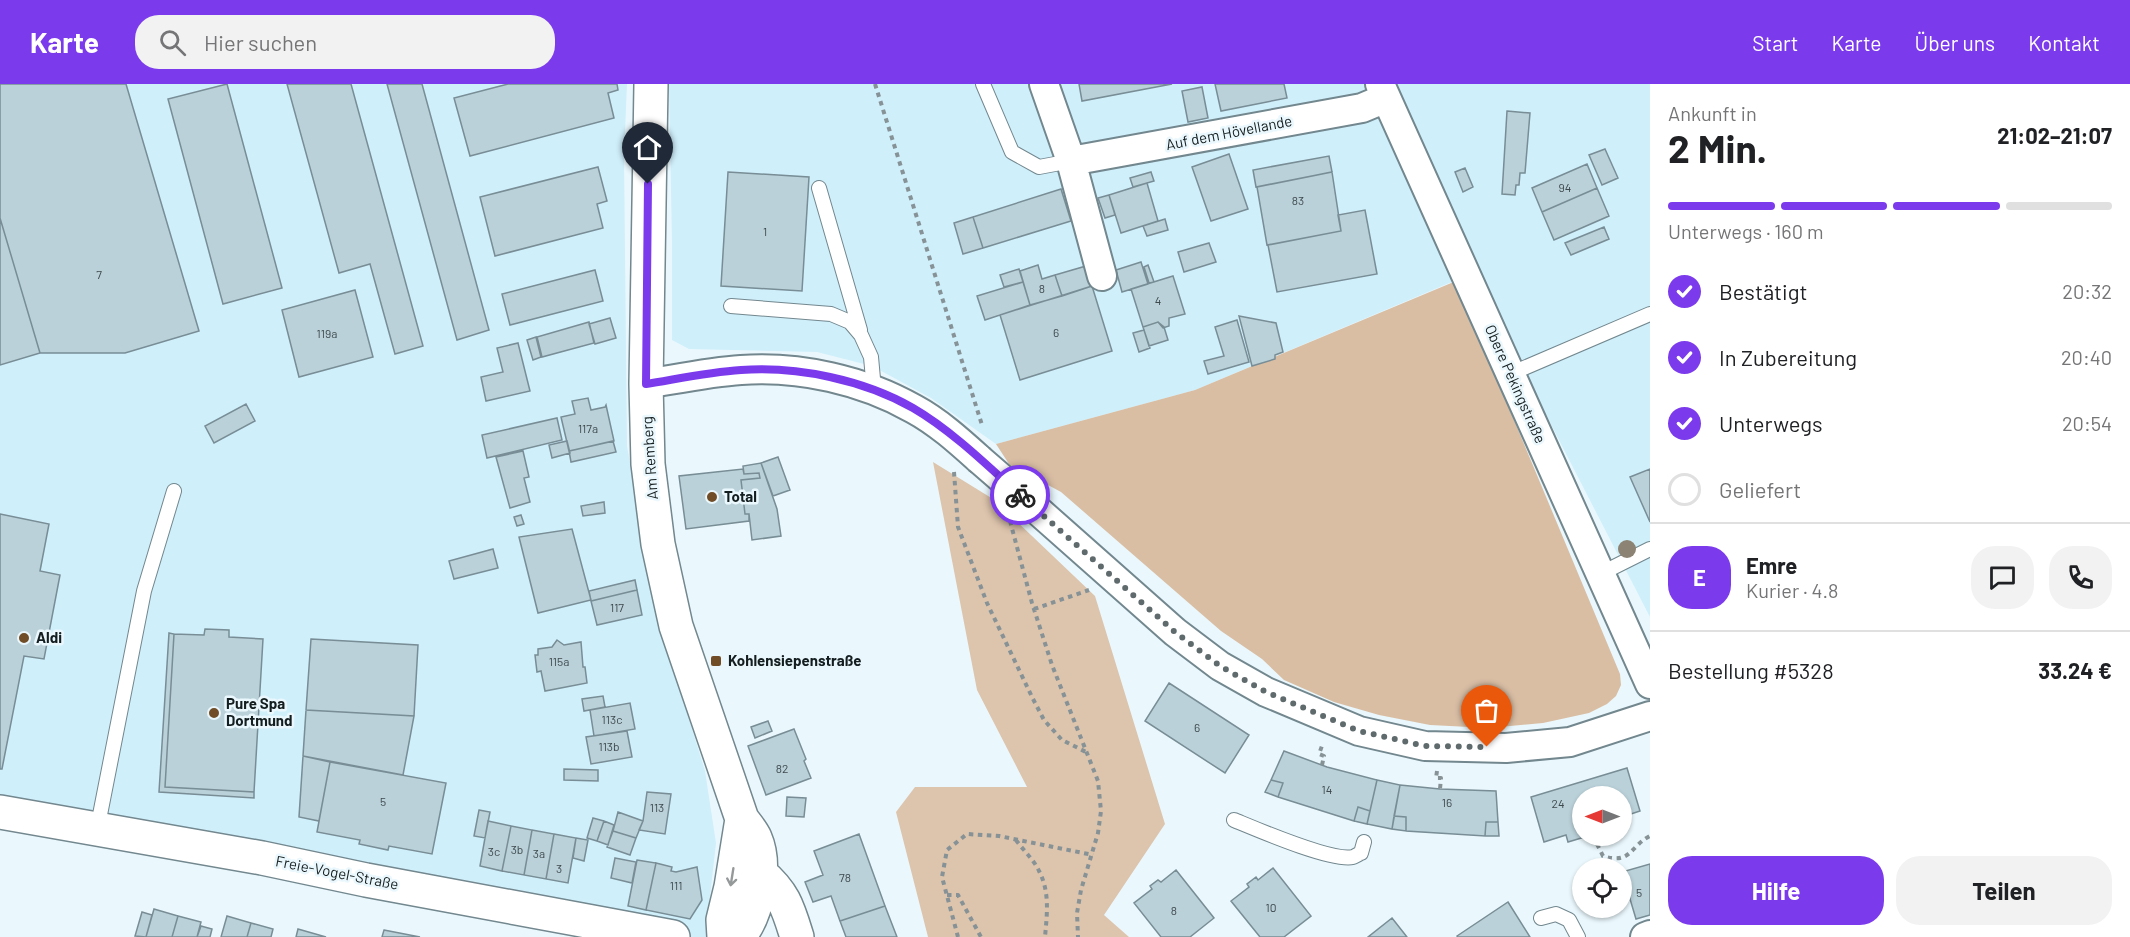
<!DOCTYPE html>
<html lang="de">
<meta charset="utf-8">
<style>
:root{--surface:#fff;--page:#f2f2f2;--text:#202124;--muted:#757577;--line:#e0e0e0;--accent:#7c3aed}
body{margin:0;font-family:Barlow,sans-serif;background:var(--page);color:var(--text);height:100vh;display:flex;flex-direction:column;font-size:22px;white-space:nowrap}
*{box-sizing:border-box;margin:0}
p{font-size:20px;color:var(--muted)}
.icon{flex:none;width:33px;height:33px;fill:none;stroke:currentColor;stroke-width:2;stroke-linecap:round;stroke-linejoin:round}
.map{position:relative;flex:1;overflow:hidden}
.panel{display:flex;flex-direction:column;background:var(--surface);width:480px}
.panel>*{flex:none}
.needle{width:39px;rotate:270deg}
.buttons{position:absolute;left:1572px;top:702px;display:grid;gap:12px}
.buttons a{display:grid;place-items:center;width:60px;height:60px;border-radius:50%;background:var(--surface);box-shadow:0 2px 4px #0004;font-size:30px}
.pin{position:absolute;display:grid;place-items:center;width:51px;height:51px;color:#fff;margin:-62px -26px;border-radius:50% 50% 50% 0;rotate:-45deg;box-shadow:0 0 6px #0007}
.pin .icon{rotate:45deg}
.courier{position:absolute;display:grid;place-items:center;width:60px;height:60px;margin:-30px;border:4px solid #7c3aed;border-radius:50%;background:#fff;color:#222;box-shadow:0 2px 8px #0007}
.head em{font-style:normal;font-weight:700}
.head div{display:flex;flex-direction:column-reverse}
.head{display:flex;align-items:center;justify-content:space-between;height:102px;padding:0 18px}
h1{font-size:39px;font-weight:700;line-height:45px}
.bar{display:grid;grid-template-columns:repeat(4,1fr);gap:9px 6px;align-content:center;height:72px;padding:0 18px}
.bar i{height:8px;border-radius:4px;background:var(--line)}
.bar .on{background:var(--accent)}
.bar p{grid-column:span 4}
.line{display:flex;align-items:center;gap:15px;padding:0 18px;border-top:2px solid var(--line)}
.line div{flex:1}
.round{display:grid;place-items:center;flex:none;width:63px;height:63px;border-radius:24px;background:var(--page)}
ol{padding:0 18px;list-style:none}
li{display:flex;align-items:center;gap:18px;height:66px}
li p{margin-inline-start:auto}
li .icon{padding:6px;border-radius:50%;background:var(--accent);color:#fff;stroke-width:4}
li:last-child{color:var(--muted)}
li i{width:33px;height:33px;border:3px solid var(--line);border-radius:50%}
.action{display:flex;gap:12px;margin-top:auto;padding:12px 18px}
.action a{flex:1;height:69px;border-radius:24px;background:var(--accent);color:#fff;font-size:24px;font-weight:700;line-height:69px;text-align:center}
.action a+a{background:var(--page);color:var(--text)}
header{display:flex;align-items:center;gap:36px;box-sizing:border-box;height:84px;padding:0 30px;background:var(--accent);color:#fff}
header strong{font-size:28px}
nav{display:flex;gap:33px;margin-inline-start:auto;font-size:21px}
.search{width:420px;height:54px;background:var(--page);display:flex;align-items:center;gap:15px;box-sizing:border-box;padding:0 21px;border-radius:24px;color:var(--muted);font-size:22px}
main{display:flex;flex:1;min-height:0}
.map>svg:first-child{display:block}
</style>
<header>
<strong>Karte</strong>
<div class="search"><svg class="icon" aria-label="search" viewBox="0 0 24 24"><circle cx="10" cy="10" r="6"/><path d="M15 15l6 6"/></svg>Hier suchen</div>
<nav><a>Start</a><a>Karte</a><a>Über uns</a><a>Kontakt</a></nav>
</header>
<main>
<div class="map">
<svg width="1650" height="853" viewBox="0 0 1650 853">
<rect width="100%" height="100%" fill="#eaf8fd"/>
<path fill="#cfeffb" d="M0,0H627L624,72L627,362L656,528L705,687L716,759L708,830L719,853H673L0,726Z
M669,0H1650V533L1473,189L1195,306L996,360L931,314L872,282L817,268L689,265L672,256V159Z"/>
<path fill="#ddc4ad" d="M933,378L993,415L1095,512L1165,740L1104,831L1129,853H928L896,728L915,703H1027L977,606Z"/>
<path fill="#d9bea4" d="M1456,197L1620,590L1621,601L1616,612L1607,620L1589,629L1543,639L1489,644L1430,641L1379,631L1334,618L1284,596L1262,575L1221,547L1061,408L1048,401L1033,400L1009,380L996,360L1195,306Z"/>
<path fill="#bad1d9" stroke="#788d95" stroke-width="1.5" d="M0,0H126L199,247L125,269H40L0,134Z
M227,0L282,204L223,220L168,15Z
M287,0H351L423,262L395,270L370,180L339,189Z
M387,0H422L489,246L457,256Z
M508,0H617L618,6L608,9L614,34L470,72L454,14Z
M1079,0H1172L1082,17Z
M1215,0H1284L1287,14L1221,27Z
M1202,3L1208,34L1188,38L1182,7Z
M1507,27L1530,29L1525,89H1520L1519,101H1516L1515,111L1502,110Z
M1605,65L1618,94L1602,101L1589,71Z
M1229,70L1248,125L1211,137L1192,83Z
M1329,72L1332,88L1256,103L1253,86Z
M1587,80L1597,104L1542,128L1532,104Z
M598,83L607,117L597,120L603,144L495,172L480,113Z
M1465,84L1473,103L1463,108L1455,88Z
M728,88L809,93L802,207L721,202Z
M1151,88L1154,97L1133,103L1130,94Z
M1332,88L1341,147L1267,161L1257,103Z
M1147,99L1158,137L1121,149L1109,111Z
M1597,104L1609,132L1554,156L1542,128Z
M1061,105L1071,137L983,164L973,133Z
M1109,111L1115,131L1105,134L1098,114Z
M1365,126L1377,190L1277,208L1268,161L1341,147L1338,131Z
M973,133L983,164L963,170L954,139Z
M0,134L40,269L0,281Z
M1165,135L1168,146L1147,152L1143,142Z
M1604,143L1609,155L1571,171L1565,159Z
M1209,159L1216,178L1184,188L1178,168Z
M1141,178L1148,200L1122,208L1116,186Z
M1038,181L1042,195L1055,191L1062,212L1030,221L1020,187Z
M1148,181L1154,198L1149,199L1144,183Z
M1086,182L1092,202L1062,212L1055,191Z
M1019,185L1023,198L1004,203L1000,191Z
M595,186L603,217L510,241L502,210Z
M1173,192L1185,230L1169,234V242L1163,244L1158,238L1143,243L1131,205Z
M1023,198L1030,221L985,236L977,212Z
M1092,202L1112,267L1020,296L1000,231Z
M355,206L373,273L299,293L282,226Z
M1239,232L1276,239L1283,268L1275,271V275L1252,282Z
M610,234L616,254L595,260L589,240Z
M1237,236L1249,278L1208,290L1204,277L1224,272L1215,243Z
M589,238L594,259L542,273L537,253Z
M1158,238L1164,243L1168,256L1149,262L1143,243Z
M1144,246L1150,264L1139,268L1133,249Z
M536,253L541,273L533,276L527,256Z
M518,259L530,307L486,317L481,293L503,288L497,264Z
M588,314L591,326L605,323L606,321L614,357L569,367L561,333L575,330L572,317Z
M246,320L255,337L214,359L205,342Z
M557,334L562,356L487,374L482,351Z
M567,357L570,369L552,374L549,361Z
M613,357L616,368L571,378L569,367Z
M523,367L529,393L524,394L530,418L510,424L496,373Z
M778,373L790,406L773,412L761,379Z
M761,379L777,425L781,452L752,456L749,430H745L741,396L760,394L759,389L744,390L743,382Z
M743,385L744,390L759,389L760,394L741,396L745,430H749V437L686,445L679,392Z
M1650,385V438L1630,393Z
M604,418L605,429L583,432L581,422Z
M0,430L49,440L40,487L60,491L44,575L24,572L2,685H0Z
M521,431L524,440L517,442L514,433Z
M572,445L591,516L538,529L519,453Z
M493,465L498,484L454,495L449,477Z
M635,496L637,506L591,517L589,507Z
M637,506L642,531L597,541L591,517Z
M205,545L229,546V553L263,555L254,708L165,703L174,550L204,551Z
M169,549L174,550L165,703L254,708V714L159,708Z
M311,555L418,561L414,632L306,626Z
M557,556L564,561L581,558L583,583H585L587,599L545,607L541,587L537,588L535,571H538V565L552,563Z
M1169,599L1249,651L1225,689L1145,637Z
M603,612L605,623L584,627L582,615Z
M630,619L635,645L594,652L590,626Z
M306,626L414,632L403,691L303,672Z
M768,637L772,647L755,654L751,643Z
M794,645L806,675L804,677L811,694L766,711L748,662Z
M627,647L632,673L591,680L586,653Z
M1284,667L1327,683L1377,696L1370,727L1358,723L1354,737L1278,713L1283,699L1271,696Z
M303,672L330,678L319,737L299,733Z
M330,678L446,699L432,770L389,762L388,766L359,760L360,756L317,748Z
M1627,684L1640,727L1622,733V712H1582V752H1588L1568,758L1566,751L1544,758L1531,713Z
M564,685L598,686V697L564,696Z
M1271,696L1283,699L1278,713L1265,708Z
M1377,696L1400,701L1392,745L1367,740Z
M1400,701L1440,705L1496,707L1498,738H1486L1485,752L1406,747V733L1394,732Z
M647,708L671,710L665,750L639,746L643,737Z
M787,713L806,714L804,733L786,732Z
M1358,723L1370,727L1367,740L1354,737Z
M479,726L490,728L485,754L474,752Z
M618,728L643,737L636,754L613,747Z
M1394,732L1406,733V747L1392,745Z
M593,734L604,737L597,757L587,754Z
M488,737L511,742L502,787L480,782Z
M604,737L614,741L608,761L597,757Z
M1486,738H1498L1499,752H1485Z
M511,742L532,746L524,791L502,787Z
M532,746L554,750L546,795L524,791Z
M613,747L636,754L630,771L607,763Z
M554,750L576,754L568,799L546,795Z
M859,750L885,822L840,837L831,812L813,818L805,798L823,791L814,767Z
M576,754L588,756L584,777L573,774Z
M615,774L636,778L632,799L611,794Z
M637,776L656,779L646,826L628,822Z
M656,779L672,783L671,787L676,788L697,783L702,816L690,835L646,826Z
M1650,780V831L1636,835L1622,788Z
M1273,784L1311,832L1284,853H1260L1231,817L1249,803L1247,800L1256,793L1258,796Z
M1176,786L1214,834L1190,853H1161L1134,819L1152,805L1150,802L1158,796L1161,798Z
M1508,818L1530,853H1458L1457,852Z
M885,822L897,853H846L840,837Z
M154,825L178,832L172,853H146Z
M142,828L152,831L146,853L135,852Z
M178,832L201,838L197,853H172Z
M227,832L251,839L247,853H221Z
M1392,834L1407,853H1368Z
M251,839L273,845L271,853H247Z
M201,842L212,845L210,853H197Z
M298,845L326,853H296Z
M384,846L420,853H382Z"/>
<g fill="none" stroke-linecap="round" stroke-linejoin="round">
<defs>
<path id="service" d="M983,0L1012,68L1039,83L1071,77
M819,104L860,246
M731,222L831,230L850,238L861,251L871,273L874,306
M1510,290L1650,230
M1600,490L1650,465
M1234,736C1256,745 1332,778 1353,773C1354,773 1360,769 1361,769L1364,758
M97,746L144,507L174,407
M1541,834L1556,830L1569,836L1578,853"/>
<path id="minor" d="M1044,0L1071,77L1102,192
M1380,0L1650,600
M1071,77L1362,24L1386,14
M646,300C677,295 710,288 741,286C800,282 863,296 914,325C938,338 959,357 979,375
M1009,401L1175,548L1220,582L1266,608L1359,647L1425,662L1506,664L1570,658L1650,632
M1645,853L1650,851"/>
<path id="tertiary" d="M651,0L646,300L648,380L658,460L676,542L742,735C746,741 752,747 755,754C767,781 758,832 738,853
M0,728L262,774L366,796L673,853
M760,789C784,809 788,824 797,853
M724,853L723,836L731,803L742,735"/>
</defs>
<use href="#service" stroke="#72878e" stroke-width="16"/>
<use href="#minor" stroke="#72878e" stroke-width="32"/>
<use href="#tertiary" stroke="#72878e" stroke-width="36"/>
<path stroke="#869296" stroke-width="4" stroke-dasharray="4.5 4.5" stroke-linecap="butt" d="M875,0L982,341
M954,388L958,443L987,519L1033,615L1044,636L1062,656L1088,669
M1010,437L1032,519L1052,581L1098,697L1101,727L1098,749L1081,806L1077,829L1078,853
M1034,525L1089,506
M1322,681L1324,672L1319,670L1323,659
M1437,687L1436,694H1441L1440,705
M1593,752L1603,772C1631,781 1630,762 1650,752
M1016,756C1023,766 1034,776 1039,787C1050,808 1047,830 1045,853
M947,811H958L981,853
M958,853L942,793L947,766L967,750L999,752L1093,771"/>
<use href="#service" stroke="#fff" stroke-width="14"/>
<use href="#minor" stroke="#fff" stroke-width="28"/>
<use href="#tertiary" stroke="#fff" stroke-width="33"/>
<defs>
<path id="minor-bridge" d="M979,375L1009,401"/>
</defs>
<use href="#minor-bridge" stroke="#72878e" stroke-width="32" stroke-linecap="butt"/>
<use href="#minor-bridge" stroke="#fff" stroke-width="28"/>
</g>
<circle fill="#8c8374" cx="1627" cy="465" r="9"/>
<defs><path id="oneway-shaft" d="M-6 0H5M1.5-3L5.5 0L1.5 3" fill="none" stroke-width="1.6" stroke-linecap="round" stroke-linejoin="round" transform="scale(1.5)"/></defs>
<use stroke="#95999a" href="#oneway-shaft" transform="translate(732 793) rotate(99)"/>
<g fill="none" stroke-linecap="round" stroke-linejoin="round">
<path stroke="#5f6a6d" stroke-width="6" stroke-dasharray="0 10.8" d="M1020,411L1175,548L1220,582L1266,608L1359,647L1425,662L1487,663"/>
<path stroke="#7c3aed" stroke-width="8" d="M648,100L646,300C677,295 709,288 741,286C798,282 864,296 913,324C951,346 988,382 1020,411"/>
</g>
<g fill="#714d27" stroke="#eaf8fd" stroke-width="2">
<circle cx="712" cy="413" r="6"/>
<circle cx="24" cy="554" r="6"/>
<rect x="710" y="571" width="12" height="12" rx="3"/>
<circle cx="214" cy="629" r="6"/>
</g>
<g text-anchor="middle" stroke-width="5" stroke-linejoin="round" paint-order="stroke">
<g font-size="12" fill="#3e4a4e">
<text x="1565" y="108">94</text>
<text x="1298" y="121">83</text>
<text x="765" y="152">1</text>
<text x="99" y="195">7</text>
<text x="1042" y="209">8</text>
<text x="1158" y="221">4</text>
<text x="1056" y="253">6</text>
<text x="327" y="254">119a</text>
<text x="588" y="349">117a</text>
<text x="617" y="528">117</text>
<text x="559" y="582">115a</text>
<text x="612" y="640">113c</text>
<text x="1197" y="648">6</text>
<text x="609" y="667">113b</text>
<text x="782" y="689">82</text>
<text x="1327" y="710">14</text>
<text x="383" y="722">5</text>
<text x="1447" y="723">16</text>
<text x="1558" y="724">24</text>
<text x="657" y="728">113</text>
<text x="517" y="770">3b</text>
<text x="494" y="772">3c</text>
<text x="539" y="774">3a</text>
<text x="559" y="789">3</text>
<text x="845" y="798">78</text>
<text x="676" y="806">111</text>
<text x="1639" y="813">5</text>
<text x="1271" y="828">10</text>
<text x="1174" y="831">8</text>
</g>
<g font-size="15" fill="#141d1f" stroke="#eaf8fd">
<text transform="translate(1229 49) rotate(-11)" y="5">Auf dem Hövellande</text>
<text transform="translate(1515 300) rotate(66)" y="5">Obere Pekingstraße</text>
<text transform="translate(650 374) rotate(-94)" y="5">Am Remberg</text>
<text transform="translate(337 789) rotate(11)" y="5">Freie-Vogel-Straße</text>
</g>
<g font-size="15" font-weight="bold" fill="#141d1f" stroke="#eaf8fd" text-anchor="start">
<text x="724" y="418">Total</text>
<text x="36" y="559">Aldi</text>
<text x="728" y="582">Kohlensiepenstraße</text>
<text x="226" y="625">Pure Spa<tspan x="226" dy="17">Dortmund</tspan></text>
</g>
</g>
</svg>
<div class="buttons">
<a><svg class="needle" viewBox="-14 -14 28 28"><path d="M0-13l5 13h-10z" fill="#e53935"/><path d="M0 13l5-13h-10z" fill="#757577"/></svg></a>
<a><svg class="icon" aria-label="locate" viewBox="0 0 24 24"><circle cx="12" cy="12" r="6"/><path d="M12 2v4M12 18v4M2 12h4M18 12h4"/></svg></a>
</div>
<div class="pin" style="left:1487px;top:663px;background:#ea580c"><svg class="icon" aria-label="bag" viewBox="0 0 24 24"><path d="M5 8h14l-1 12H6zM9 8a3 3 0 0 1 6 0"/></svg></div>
<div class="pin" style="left:648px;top:100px;background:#1f2937"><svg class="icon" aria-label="home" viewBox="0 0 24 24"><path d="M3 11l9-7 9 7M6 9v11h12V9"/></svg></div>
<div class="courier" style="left:1020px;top:411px"><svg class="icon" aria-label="bike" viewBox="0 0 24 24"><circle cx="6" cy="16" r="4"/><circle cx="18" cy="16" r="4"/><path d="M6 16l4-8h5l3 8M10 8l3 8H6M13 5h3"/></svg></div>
</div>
<section class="panel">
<div class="head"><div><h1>2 Min.</h1><p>Ankunft in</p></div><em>21:02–21:07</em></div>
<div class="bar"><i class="on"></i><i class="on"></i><i class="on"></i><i></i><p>Unterwegs · 160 m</p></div>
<ol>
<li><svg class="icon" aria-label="check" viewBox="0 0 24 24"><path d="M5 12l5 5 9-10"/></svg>Bestätigt<p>20:32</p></li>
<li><svg class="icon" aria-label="check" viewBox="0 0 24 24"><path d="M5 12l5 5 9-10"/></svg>In Zubereitung<p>20:40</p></li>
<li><svg class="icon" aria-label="check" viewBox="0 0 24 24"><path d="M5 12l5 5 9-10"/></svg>Unterwegs<p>20:54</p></li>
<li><i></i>Geliefert</li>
</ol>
<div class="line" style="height:108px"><b class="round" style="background:var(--accent);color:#fff">E</b><div><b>Emre</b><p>Kurier · 4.8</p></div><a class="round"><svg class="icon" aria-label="chat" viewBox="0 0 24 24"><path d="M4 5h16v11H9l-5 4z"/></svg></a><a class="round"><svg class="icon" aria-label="phone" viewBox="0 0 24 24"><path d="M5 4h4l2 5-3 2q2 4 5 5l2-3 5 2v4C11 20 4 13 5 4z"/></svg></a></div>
<div class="line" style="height:78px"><div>Bestellung #5328</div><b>33.24 €</b></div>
<div class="action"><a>Hilfe</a><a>Teilen</a></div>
</section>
</main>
